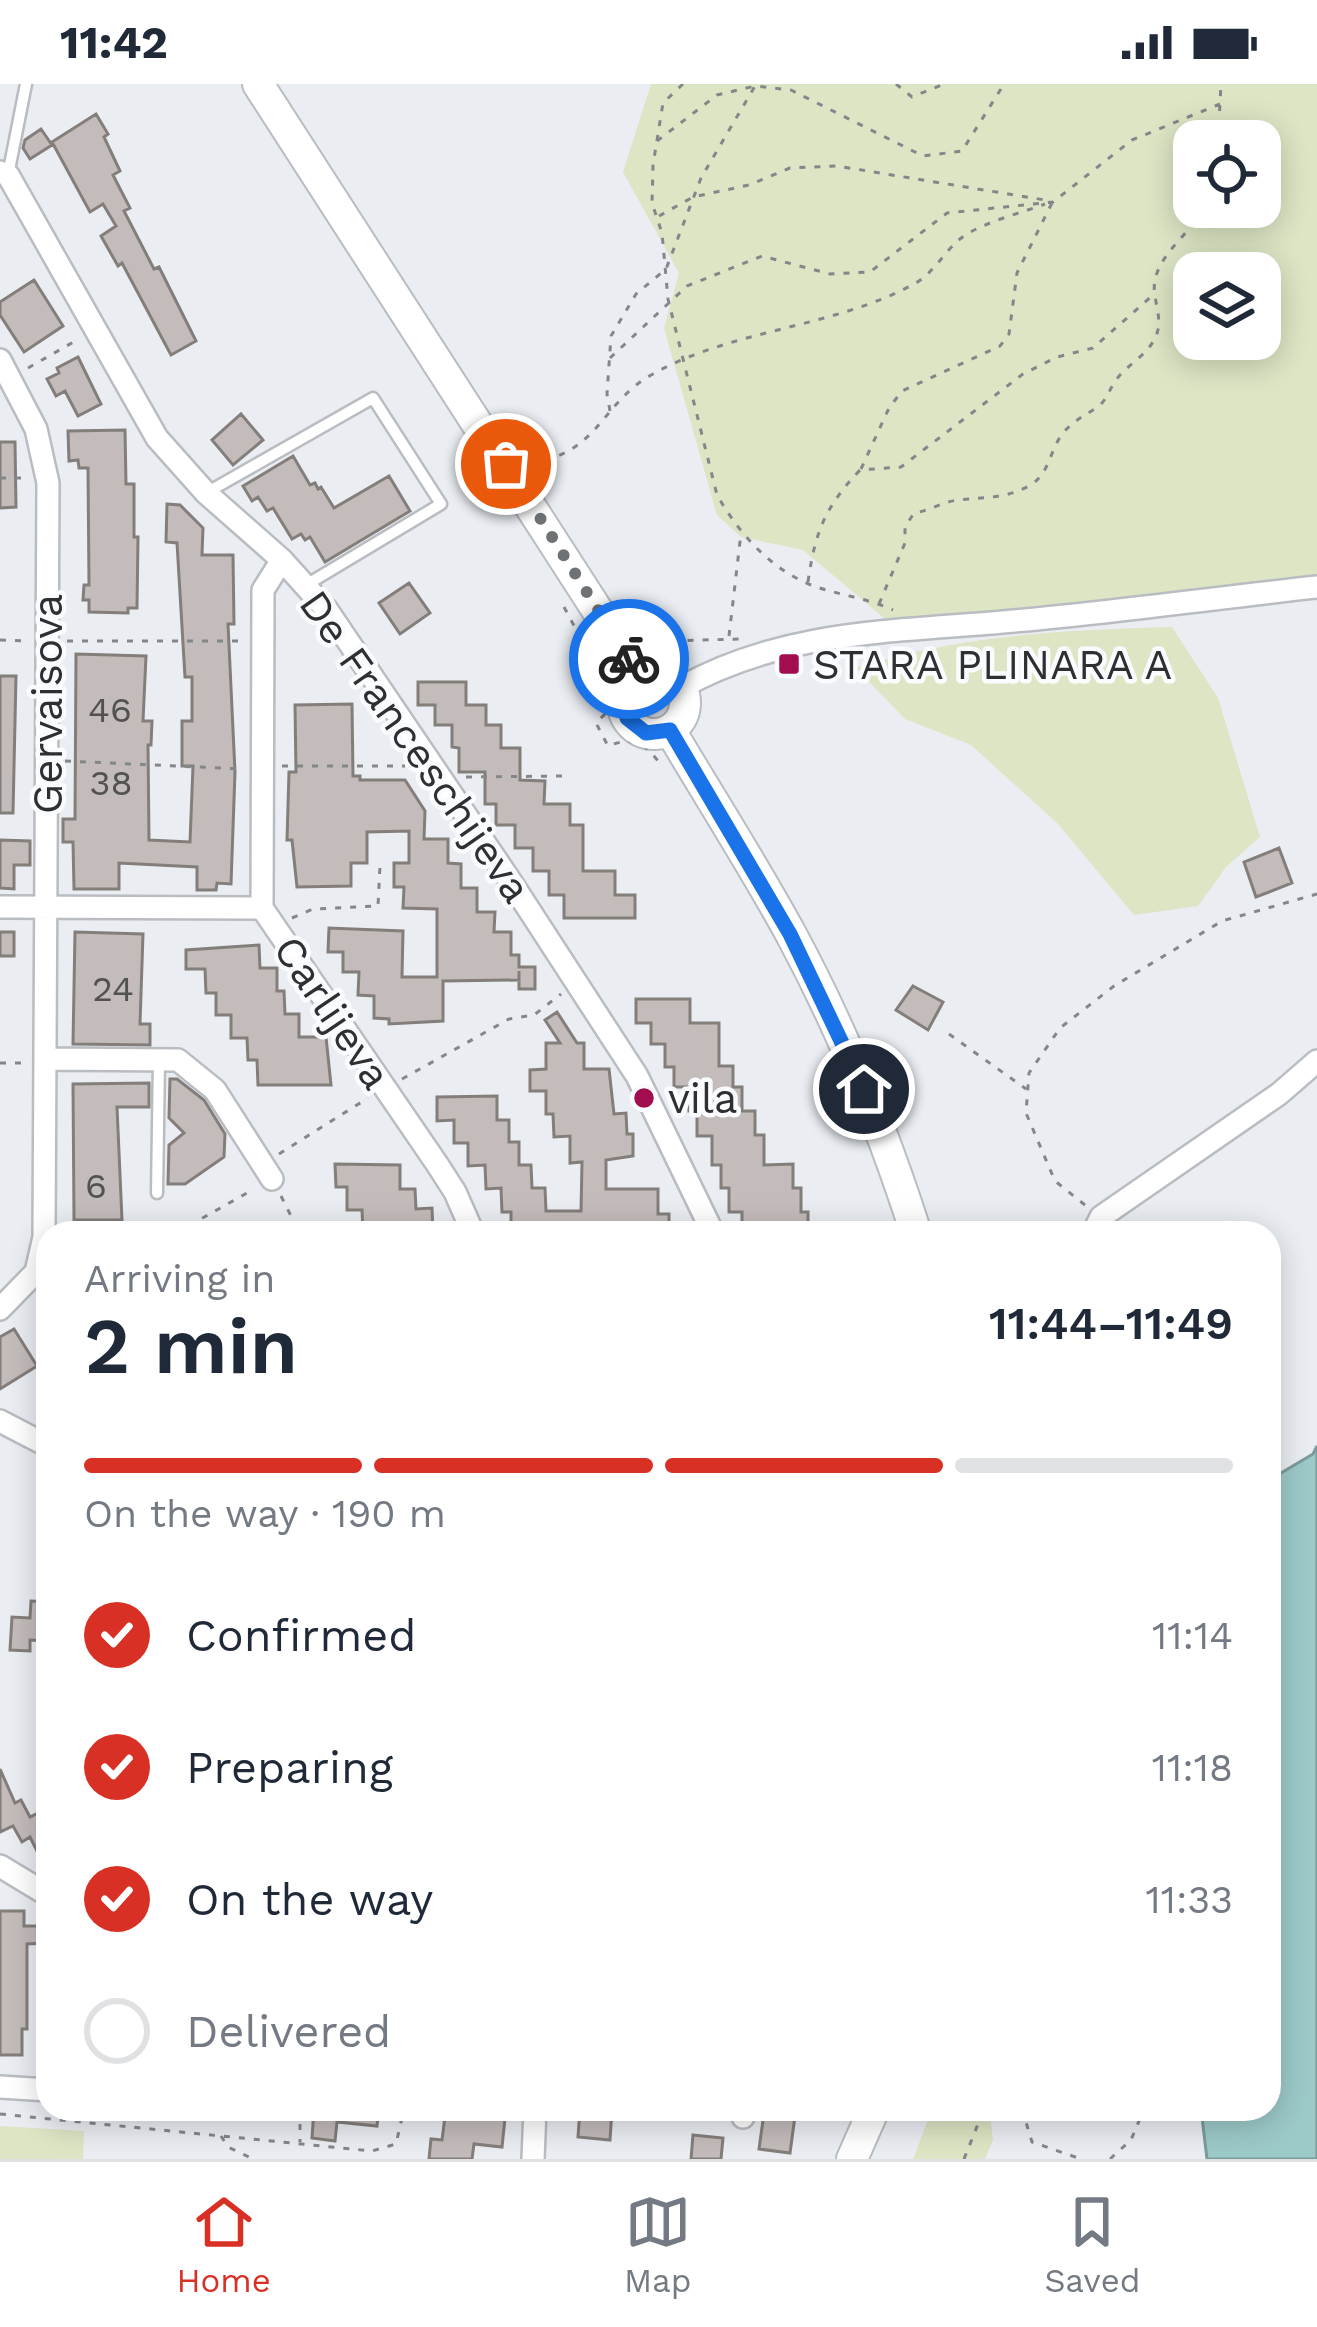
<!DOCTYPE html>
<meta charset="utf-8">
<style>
:root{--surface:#fff;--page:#f2f2f3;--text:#1f2937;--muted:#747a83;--line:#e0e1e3;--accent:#d93025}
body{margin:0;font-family:"Work Sans",sans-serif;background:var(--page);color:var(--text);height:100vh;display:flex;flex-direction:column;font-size:45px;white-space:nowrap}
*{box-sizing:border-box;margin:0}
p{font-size:39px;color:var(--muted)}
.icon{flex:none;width:66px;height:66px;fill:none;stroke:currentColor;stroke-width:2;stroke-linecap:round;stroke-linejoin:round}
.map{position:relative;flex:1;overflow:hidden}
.sheet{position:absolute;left:36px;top:1137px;width:1245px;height:900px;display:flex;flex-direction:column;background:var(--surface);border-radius:36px;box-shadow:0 6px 30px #0003}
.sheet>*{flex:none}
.controls{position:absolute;left:1173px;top:36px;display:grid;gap:24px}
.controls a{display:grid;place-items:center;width:108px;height:108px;border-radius:24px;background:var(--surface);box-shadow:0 6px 30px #0003;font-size:60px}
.pin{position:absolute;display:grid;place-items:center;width:102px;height:102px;color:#fff;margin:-51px;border:6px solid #fff;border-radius:50%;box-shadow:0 3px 12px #0007}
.courier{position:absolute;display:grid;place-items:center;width:120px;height:120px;margin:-60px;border:9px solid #1a73e8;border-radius:50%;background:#fff;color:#222;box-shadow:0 3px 15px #0007}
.head em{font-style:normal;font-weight:600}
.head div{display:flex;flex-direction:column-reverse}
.head{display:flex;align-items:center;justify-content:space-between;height:204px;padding:0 48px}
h1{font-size:78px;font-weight:600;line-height:90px}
.bar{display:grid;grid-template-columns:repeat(4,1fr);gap:18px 12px;align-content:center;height:144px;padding:0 48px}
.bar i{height:15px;border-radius:9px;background:var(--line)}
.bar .on{background:var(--accent)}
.bar p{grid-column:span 4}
ol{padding:0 48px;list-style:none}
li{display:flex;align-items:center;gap:36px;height:132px}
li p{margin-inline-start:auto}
li .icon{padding:12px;border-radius:50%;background:var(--accent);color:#fff;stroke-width:4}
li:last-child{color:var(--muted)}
li i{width:66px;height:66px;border:6px solid var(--line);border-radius:50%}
.status{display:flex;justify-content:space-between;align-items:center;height:84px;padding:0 60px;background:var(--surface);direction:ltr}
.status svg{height:33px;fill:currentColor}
.menu{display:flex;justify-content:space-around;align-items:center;height:168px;border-top:3px solid var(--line);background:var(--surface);font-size:33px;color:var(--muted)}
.menu a{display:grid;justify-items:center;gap:6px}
.menu .on{color:var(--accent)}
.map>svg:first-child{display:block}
</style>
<div class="status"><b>11:42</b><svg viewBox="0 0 49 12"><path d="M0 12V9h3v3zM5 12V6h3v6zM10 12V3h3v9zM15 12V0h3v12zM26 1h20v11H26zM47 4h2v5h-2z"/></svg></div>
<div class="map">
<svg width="1317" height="2075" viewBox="0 0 1317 2075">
<rect width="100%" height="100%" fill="#eaeef3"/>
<path fill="#dce5c4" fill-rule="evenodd" d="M651,0H1317V492L1220,506L891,540L803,466L741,453L717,431L664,244L679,189L623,88ZM1194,57H1260V123H1194ZM1194,189H1260V255H1194Z
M1172,543L1218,614L1260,753L1226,783L1198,822L1134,831L1058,740L971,661L905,635L856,584C958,551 1065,546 1172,543Z
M932,2025H989L993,2056L985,2075H913Z
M0,2042L84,2047L83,2075H0Z"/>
<path fill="#9ccac9" stroke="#7b9c9b" stroke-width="3" d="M1317,1362V2075H1207L1201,2025H1269V1396L1313,1370Z"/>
<path fill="#c3bcba" stroke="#847e7b" stroke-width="3" d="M96,30L108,50L104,53L120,87L113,91L130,124L124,127L154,185L159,183L196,257L171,271L122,179L118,182L101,152L116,142L103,120L90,128L52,58Z
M41,45L52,61L30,75L23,64L25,56Z
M34,196L63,242L24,268L0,231V218Z
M78,273L101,320L78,332L65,307L56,312L47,295L59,289L57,284Z
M241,330L263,356L233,381L212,356Z
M125,346L126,400H134V453H138L137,524H128V529L89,528V516H83L84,501H89L88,384H79L78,376L69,377L68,347Z
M0,358H15L16,423L0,424Z
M293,372L310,401L315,399L318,405L321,403L334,424L389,392L410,427L325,478L310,453L305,456L301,450L292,455L273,424L267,427L258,413L252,417L243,402Z
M167,420L180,421L203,444L202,471H233L234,540H228L235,688L231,800L217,799L216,806H197V783L119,779V805H74L73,758H63V735H75L76,570L146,572L143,637H152L151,661H148L149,756L190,758L193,682H182V637H192V593H185L177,459L166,458Z
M409,499L430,529L400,550L379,519Z
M0,592H16L13,729H0Z
M418,598H466V621H486V641H501V664H520V696L545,697L544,720H570V741H583V787H615V811H635V834H564V811H549V787H533V764H515V741H496V720H485V688H459V664L452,663V641H435V621H418Z
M352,620L353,692H360V696H405L425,727L424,755H448V779L461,780V804H477V828H495L494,848H511V871H519V883H535V905H519V887V896L443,897V937L389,940V935L374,934V912L358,911L359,888H343V868H328L329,844L403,847L402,893H437V825L403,824L404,803H394V779H409V747L367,748V779H351V802L297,803L292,756H287L289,688H296L295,621Z
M0,756L30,757V781H14V805L0,804Z
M1279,764L1292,799L1256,813L1244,778Z
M0,848H14V872H0Z
M75,848L143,850L140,940H150V961L73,960Z
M259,861L260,884H277V907H284L285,930H299V953H326L331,1001H258L257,976H248L247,954H231V931H216V909H206L205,885H186V866Z
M913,902L943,918L928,946L896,926Z
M636,915H690V939H719V982H733V1003H742V1027H755V1051H764V1081L793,1080V1104H801V1128H808V1149H742V1128H729V1104H721V1081H712V1052H697V1027H689V1003H674V983H665V960H651V939H636Z
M557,928L577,959H584V985H609L614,1030L626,1029L627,1050H633V1072L606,1076V1105H658V1130H669V1149H511V1128H502L501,1104L486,1105L485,1081L468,1082V1059H454V1036L437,1037V1013L497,1012V1036H509V1058H519V1081H531L532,1104H545L546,1127H581L582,1078L570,1079V1052L554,1053L553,1030H546V1007H530V986L546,985V959H560L545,936Z
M170,995H177L204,1016L225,1050L224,1073L185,1100H168L169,1061L184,1049L169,1034Z
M149,999V1023H117L122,1136H74L73,1000Z
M335,1080L400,1081V1105H415L416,1125L432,1124L433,1149H363L362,1126H347V1103H336Z
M14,1245L37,1282L0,1305V1253Z
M31,1517L48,1518V1557L30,1556V1567L10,1566L12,1533L30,1534Z
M0,1685L15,1719L21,1716L30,1733L48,1724V1789L30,1753L22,1758L13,1742L0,1748Z
M0,1827H24V1842H48V1859L27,1860V1945H22V1971H0Z
M314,2025H379L377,2042L337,2038L335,2057L312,2054Z
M446,2025H506L502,2063L474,2060L472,2075H429L431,2055L442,2056Z
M580,2025H612L610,2056L578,2053Z
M764,2029L795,2032L790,2069L759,2065Z
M693,2051L723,2054L721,2075H691Z"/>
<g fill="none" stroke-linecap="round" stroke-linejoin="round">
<defs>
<path id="lane" d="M8,91L26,0
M206,409L373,314L441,420L306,501
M157,1109L159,976"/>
<path id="street" d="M0,88L8,91L157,354L206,409L282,476L327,526L511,798L637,992L713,1149
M0,276L36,345L48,399L44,1153L36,1188L0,1225
M282,476L263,506L262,824L437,1080L455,1108L473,1149
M682,603C787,545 897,548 1014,537C1115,528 1216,514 1317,503
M0,823L262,824
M45,975L178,976L215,1006L272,1095
M1093,1149L1101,1133L1279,1010L1317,977
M0,1337L48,1362
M0,1782L48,1811
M0,2003L48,2006
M743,2033V2025
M533,2075L535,2025"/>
<path id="secondary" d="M258,0L639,591
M623 619a31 31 0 1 1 62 0a31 31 0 1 1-62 0Z
M670,646C710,714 754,782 792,852C843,947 883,1046 916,1149
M852,2075L874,2025"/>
</defs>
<use href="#lane" stroke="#b9bcc1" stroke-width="15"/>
<use href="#street" stroke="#b9bcc1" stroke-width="26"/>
<use href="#secondary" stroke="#b9bcc1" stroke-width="34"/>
<path stroke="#84878a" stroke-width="3" stroke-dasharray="6 9" stroke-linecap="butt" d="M683,0L663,19L653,81L652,119L662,149L668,215L717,411C739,449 769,484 811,501C838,511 867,514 893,526
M896,0L912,13L944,0
M657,57L717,11L755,2L791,6L923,72L962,67L1004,0
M1218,57L1221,0
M659,132L693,113L749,101L790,84L837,82L1045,116
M610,274L687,202L762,172L830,190L870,188L947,129L1053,118L1132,56L1220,20
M28,284L77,256
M610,327L607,310L611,252L636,210L666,185L701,94L755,2
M530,378C598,372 601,318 653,290C733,245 833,244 914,200C933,190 944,168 960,155C982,138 1019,130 1045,120
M861,385L889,324L902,307L1000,262L1009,250L1017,189L1052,119
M0,394H27
M808,498C815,448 825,423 860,386L901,383L1023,290L1057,273L1093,264L1153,211
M879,520L905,459V443L914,429C929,427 942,418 958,416C983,413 1005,415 1029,402C1050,390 1049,367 1063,349C1074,336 1086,331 1099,322C1106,316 1109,307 1114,299C1125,281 1147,273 1156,252C1165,231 1148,210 1157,189C1167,163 1192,147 1205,123
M564,523L610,609L609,626L596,639L608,662C631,653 643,657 658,677
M644,549L666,557L741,555
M729,552L741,449
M0,556L27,557
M67,557H243
M65,677L243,685
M282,682H405
M466,693L562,692
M292,834L313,825L378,822L380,782
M949,950L1026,1005
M0,979H22
M402,995L509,935L534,931L561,910
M279,1070L368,1014
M281,1112L296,1142
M1085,1121L1055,1097L1026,1029L1029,989L1060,944L1114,902L1222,837L1317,810
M176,1149L254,1105
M300,2025V2058
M1022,2025L1032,2058L1081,2075
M1202,2028L1215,2025
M0,2030L372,2067L396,2060L404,2025
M221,2052L228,2063L253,2075
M964,2075L984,2025
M1110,2075L1131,2056L1144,2025"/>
<use href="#lane" stroke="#fff" stroke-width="10"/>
<use href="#street" stroke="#fff" stroke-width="21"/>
<use href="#secondary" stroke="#fff" stroke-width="30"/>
</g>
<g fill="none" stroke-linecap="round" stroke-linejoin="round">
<path stroke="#6f7275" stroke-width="12" stroke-dasharray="0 21.6" d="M506,380L629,575"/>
<path stroke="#1a73e8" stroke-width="15" d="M629,575L639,591L624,610L627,634L646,649L670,646L790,850L864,1005"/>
</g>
<g fill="#a20d50" stroke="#f9fbfe" stroke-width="4.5">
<rect x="777" y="568" width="24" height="24" rx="6"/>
<circle cx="644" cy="1014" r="12"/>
</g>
<g text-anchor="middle" stroke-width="9" stroke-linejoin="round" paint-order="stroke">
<g font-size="36" fill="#525253">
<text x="110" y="638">46</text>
<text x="111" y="711">38</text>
<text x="113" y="917">24</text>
<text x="96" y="1114">6</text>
</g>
<g font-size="42" fill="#2d2f31" stroke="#f9fbfe" text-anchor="start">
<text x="813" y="595">STARA PLINARA A</text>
<text x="668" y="1029">vila</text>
</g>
<g font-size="42" fill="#2d2f31" stroke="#f9fbfe">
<text transform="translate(47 620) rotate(-90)" y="15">Gervaisova</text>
<text transform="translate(416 662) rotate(55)" y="15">De Franceschijeva</text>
<text transform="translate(333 928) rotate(56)" y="15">Carlijeva</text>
</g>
</g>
</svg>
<div class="controls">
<a><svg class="icon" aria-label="locate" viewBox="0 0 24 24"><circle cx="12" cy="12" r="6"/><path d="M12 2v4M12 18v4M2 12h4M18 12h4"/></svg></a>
<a><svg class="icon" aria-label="layers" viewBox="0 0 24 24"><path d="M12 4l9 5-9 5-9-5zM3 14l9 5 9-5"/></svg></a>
</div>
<div class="pin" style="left:506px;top:380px;background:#ea580c"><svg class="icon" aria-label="bag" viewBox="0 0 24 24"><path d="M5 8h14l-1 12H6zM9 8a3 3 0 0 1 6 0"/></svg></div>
<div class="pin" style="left:864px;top:1005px;background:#1f2937"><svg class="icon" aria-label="home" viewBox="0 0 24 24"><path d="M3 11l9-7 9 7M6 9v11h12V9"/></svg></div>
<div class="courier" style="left:629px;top:575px"><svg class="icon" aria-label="bike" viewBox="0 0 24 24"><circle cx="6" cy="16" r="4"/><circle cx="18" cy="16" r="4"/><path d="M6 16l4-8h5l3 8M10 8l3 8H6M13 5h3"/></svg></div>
<section class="sheet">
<div class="head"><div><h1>2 min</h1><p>Arriving in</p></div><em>11:44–11:49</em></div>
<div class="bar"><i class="on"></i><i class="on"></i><i class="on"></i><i></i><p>On the way · 190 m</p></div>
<ol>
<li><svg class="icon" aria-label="check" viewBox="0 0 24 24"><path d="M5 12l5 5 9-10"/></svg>Confirmed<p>11:14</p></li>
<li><svg class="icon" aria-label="check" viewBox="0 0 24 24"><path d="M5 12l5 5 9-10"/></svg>Preparing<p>11:18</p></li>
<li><svg class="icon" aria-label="check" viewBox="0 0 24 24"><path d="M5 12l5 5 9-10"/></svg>On the way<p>11:33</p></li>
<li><i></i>Delivered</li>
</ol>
</section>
</div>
<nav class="menu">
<a class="on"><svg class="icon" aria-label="home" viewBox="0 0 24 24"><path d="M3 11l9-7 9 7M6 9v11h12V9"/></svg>Home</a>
<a><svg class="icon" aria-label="map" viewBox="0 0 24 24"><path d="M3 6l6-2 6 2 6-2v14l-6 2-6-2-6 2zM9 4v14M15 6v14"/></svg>Map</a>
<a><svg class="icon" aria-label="saved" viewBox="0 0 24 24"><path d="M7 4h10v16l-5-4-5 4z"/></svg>Saved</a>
</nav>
